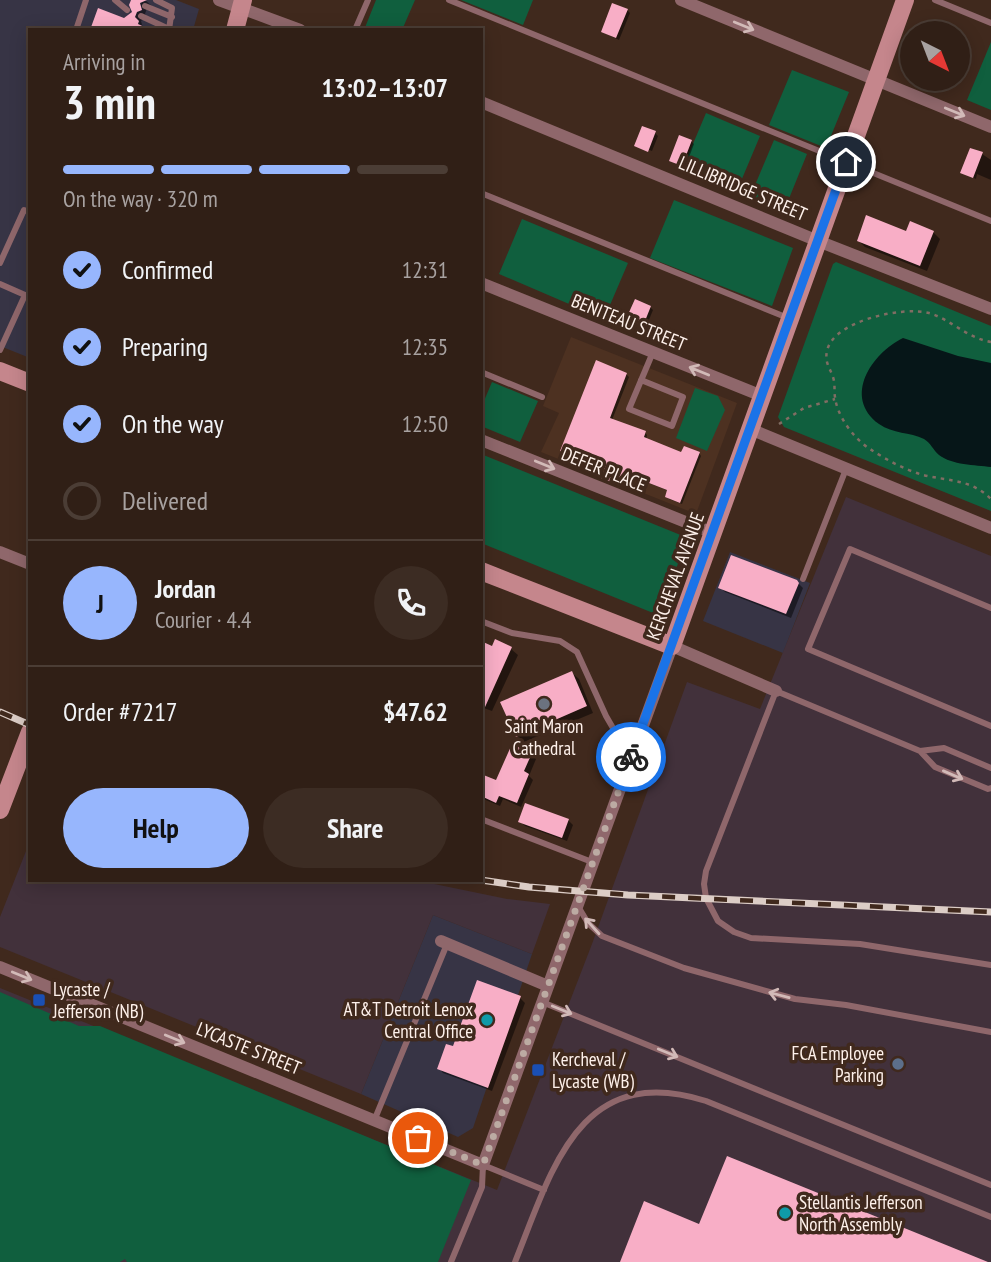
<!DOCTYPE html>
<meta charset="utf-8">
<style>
:root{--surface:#301f16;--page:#3c2c23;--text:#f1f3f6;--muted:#a8a2a1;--line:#4b3d35;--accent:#97b6fd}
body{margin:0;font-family:"PT Sans Narrow",sans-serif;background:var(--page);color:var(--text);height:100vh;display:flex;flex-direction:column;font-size:26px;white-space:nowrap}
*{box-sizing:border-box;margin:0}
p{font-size:23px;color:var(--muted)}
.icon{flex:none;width:38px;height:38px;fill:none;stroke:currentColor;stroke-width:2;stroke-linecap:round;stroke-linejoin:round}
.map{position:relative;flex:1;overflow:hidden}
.sheet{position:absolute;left:28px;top:28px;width:455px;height:854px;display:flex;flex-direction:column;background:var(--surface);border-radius:0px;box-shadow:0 4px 18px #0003,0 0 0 2px var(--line)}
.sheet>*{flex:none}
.needle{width:46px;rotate:138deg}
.tools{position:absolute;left:900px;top:21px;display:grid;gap:14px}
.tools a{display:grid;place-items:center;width:70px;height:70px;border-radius:50%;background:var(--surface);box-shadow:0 4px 18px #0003,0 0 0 2px var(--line);font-size:35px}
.pin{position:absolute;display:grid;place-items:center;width:60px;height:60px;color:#fff;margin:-30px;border:4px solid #fff;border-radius:50%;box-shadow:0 2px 7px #0007}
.courier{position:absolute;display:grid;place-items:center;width:70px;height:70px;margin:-35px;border:5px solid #1a73e8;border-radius:50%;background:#fff;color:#222;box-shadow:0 2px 9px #0007}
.head em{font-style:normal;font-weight:800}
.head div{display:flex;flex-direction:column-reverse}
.head{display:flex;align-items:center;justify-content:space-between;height:119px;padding:0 35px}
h1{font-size:46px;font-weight:800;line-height:52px}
.bar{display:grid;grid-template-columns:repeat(4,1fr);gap:10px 7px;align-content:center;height:84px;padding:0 35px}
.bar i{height:9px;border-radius:5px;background:var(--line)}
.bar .current{background:var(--accent)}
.bar p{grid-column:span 4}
.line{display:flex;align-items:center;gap:18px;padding:0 35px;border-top:2px solid var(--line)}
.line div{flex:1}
.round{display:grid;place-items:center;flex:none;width:74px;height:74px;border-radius:37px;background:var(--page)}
ol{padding:0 35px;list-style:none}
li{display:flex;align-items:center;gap:21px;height:77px}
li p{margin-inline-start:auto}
li .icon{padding:7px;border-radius:50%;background:var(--accent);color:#111;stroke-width:4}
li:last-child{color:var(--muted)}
li i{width:38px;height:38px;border:4px solid var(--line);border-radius:50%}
.action{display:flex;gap:14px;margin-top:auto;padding:14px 35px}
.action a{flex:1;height:80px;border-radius:42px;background:var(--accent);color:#111;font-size:28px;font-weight:800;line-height:80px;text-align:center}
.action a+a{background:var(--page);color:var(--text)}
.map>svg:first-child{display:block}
</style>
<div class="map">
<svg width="991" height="1262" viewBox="0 0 991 1262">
<rect width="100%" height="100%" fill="#40291d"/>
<path fill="#373445" d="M0,0H176L199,9L193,30H30V358L0,346Z
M730,552L810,583L783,653L703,621Z
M433,915L532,954L473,1128L458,1137L361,1094Z"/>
<path fill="#42313b" d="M846,497L991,556V1262H0V988L497,1190L592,944L687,682L760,709Z
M30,841V880H415L507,899L550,904L532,954L433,915L361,1094L0,947V917Z"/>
<path fill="#4d3121" d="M571,337L737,403L696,514L541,452L559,413L543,406Z"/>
<path fill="#105f3e" d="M376,0H415L402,30H364Z
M461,0H533L523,25Z
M991,42V110L967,100Z
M792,70L849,92L826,148L769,125Z
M706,113L760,136L736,193L682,170Z
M774,140L807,154L784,211L750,197Z
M674,200L793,248L772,306L650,258Z
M522,219L628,263L604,319L499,274Z
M836,262L991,326V511L784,427L778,417L833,264Z
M492,382L538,401L520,442L481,426V408Z
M695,388L718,396L725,410L707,451L676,438Z
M481,454L688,538L658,615L481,543Z
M0,992L79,1026H100L471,1180L438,1262H127L125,1259L120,1262H0Z"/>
<path fill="#061618" d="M903,338L958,356L991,363V467C975,465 952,465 939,455C933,450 931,443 924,439C910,432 893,434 879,424C842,397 872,353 903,338Z"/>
<path fill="#0007" d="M133,0H145L152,6L147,8L145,14L147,17L141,21L143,28L124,20L135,12Z
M627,10L630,13L619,40L603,32Z
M655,133L658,136L652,151L637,145Z
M691,141L694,144L685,168L674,163L671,161Z
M982,154L991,160V180L977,174L976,179L962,172Z
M933,232L940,239L927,271L865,247L859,241Z
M650,307L653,310L646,327L629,319Z
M626,374L629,377L612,420L645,433L647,435L646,440L682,454L699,453L701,456L682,504L669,499L667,496L669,491L634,477L631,484L617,478L615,483L606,480L603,477L606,470L562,451Z
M797,582L803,588L791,618L725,592L720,587Z
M495,642L511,649L518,655L492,711L481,707Z
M572,673L579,679L593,713L524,742L517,736Z
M513,746L531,754L536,759L529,776L533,780L521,807L503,799L500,806L481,798V776L497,783Z
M568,820L573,825L567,841L525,826L520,821Z
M478,982L520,998L525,1003L492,1091L443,1073L439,1068L454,1048Z"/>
<path fill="#f8aec6" d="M131,0H147L140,3L142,10L137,12L135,17L139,21L138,24L151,30H90L98,8L124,18L132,12L129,5Z
M612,3L628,9L616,38L601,32Z
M642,126L656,131L648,152L634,146Z
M679,135L692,140L682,166L669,161Z
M970,148L983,152L973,178L960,173Z
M866,215L906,231L910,221L934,231L920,266L857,241Z
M635,299L651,306L643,326L626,319Z
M596,360L627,373L610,418L646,431L644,437L681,452L684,446L700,452L680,503L665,497L667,490L631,476L628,482L614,477L612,482L601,478L605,469L560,451Z
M731,555L797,580L799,583L786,614L718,588Z
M495,639L512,647L481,716V641L492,646Z
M572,671L587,706L516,737L500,702Z
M512,744L532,753L524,771L529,774L517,803L499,796L496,803L481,796V774L496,780Z
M525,803L569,819L562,838L518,822Z
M477,980L521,996L488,1088L437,1069L446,1044L453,1046Z
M727,1156L988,1262H620L644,1201L699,1224Z"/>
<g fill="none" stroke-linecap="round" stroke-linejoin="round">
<path stroke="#806d63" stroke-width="2.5" stroke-dasharray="3.5 5" stroke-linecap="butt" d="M991,342C967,338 950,319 929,313C902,306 833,321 827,351C824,364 832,370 834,381C835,387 834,392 835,397C837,416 854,439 870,449C885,459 905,470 923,475C948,481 971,479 991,499
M779,424L804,408L835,399"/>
<path stroke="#8f676b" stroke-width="6" d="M115,0L127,10
M156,0L172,8L169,30
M449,0L991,221
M935,0L991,23
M145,6L172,17
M141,16L169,29
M76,30L86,0
M355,30L368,0
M481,193L788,318
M0,263L24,210L30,212
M0,284L25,295L0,350
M481,372L542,397
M641,380L683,397L672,426L629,409L653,352
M803,579L846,469
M991,608L850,549L808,649L991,726
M481,621L512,633L560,641L577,652L606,716L617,735L637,741
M920,751L944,748L991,768
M991,788L988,789L935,767L920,751L776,691L706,871L704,884L706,898L718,921L734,932L751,938L860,944L991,965
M481,819L592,862
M579,908L588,923L602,936L684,968L795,999L846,1005L991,1032
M542,1002L991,1185
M374,1121L447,944
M451,1262L482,1187L483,1165L544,1190
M515,1262C552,1170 579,1061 706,1101L991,1217"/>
<path stroke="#8f676b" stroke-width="12" d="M219,0L300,30
M681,0L991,127
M481,102L818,241L991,309
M481,283L762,396
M750,429L991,528
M481,440L713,533
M0,552L30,564
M441,941L548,986
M0,967L483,1165L672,646L776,691"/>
<path stroke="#c5868c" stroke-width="18" d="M235,30L243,0
M0,371L30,383
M481,571L672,646L905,0
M0,810L30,732"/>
<defs>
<path id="rail" d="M0,712L30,725
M481,880L529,887L628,895L991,912"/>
</defs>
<use href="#rail" stroke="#dccdc6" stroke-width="7"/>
<use href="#rail" stroke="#40291d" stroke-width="4.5" stroke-dasharray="13" stroke-linecap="butt"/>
</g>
<defs><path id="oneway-shaft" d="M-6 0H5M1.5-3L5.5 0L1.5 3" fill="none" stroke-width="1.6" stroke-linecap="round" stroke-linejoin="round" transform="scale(1.75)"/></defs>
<g stroke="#d2bab8">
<use href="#oneway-shaft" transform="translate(744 26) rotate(22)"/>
<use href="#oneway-shaft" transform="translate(955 112) rotate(22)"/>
<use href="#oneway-shaft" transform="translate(699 371) rotate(-158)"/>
<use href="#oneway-shaft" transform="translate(545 465) rotate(22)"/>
<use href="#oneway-shaft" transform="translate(953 775) rotate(23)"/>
<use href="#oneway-shaft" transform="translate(592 926) rotate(-132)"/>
<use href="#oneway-shaft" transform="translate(22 976) rotate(22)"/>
<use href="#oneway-shaft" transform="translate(779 995) rotate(-165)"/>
<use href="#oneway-shaft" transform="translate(562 1010) rotate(22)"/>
<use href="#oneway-shaft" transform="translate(175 1039) rotate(22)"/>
<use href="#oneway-shaft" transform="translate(668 1053) rotate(22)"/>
</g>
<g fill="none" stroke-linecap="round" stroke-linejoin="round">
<path stroke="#bcaba3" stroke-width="7" stroke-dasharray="0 12.6" d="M418,1138L483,1165L631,757"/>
<path stroke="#1a73e8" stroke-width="9" d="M631,757L846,162"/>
</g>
<circle fill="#6b7280" stroke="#40291d" stroke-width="2.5" cx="544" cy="704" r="7"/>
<g fill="#1a4fb4" stroke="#40291d" stroke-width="2.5">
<rect x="32" y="993" width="14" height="14" rx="3.5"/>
<rect x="531" y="1063" width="14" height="14" rx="3.5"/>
</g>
<g fill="#0f9aa8" stroke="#40291d" stroke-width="2.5">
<circle cx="487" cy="1020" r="7"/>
<circle cx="785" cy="1213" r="7"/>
</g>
<circle fill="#5c6f8a" stroke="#40291d" stroke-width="2.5" cx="898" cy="1064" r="7"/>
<g text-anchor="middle" stroke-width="7" stroke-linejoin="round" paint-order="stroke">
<g font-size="19" fill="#fef1eb" stroke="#40291d">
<text transform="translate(743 188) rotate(23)" y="7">LILLIBRIDGE STREET</text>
<text transform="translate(629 322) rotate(22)" y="7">BENITEAU STREET</text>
<text transform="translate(604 469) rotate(22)" y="7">DEFER PLACE</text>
<text transform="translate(675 576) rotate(-70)" y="7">KERCHEVAL AVENUE</text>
<text transform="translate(249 1048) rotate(22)" y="7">LYCASTE STREET</text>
</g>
<g font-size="19" fill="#fef1eb" stroke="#40291d" text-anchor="start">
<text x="544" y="733" text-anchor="middle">Saint Maron<tspan x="544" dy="22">Cathedral</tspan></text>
<text x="53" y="996">Lycaste /<tspan x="53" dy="22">Jefferson (NB)</tspan></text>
<text x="473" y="1016" text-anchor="end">AT&amp;T Detroit Lenox<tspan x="473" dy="22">Central Office</tspan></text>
<text x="884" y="1060" text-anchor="end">FCA Employee<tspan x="884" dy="22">Parking</tspan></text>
<text x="552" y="1066">Kercheval /<tspan x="552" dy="22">Lycaste (WB)</tspan></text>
<text x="799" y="1209">Stellantis Jefferson<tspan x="799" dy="22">North Assembly</tspan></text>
</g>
</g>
</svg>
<div class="tools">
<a><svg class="needle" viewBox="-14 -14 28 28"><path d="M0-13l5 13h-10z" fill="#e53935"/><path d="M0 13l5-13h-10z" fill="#a8a2a1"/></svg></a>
</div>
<div class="pin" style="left:418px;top:1138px;background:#ea580c"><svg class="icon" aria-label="bag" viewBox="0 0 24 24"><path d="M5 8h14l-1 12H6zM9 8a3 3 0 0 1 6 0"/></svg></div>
<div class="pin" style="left:846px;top:162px;background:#1f2937"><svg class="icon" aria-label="home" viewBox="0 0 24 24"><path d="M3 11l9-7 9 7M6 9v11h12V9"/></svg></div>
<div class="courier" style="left:631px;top:757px"><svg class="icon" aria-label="bike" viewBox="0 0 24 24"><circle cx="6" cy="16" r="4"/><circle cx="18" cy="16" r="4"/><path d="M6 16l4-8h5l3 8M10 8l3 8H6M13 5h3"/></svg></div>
<section class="sheet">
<div class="head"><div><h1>3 min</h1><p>Arriving in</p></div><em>13:02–13:07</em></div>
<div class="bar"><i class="current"></i><i class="current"></i><i class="current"></i><i></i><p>On the way · 320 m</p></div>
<ol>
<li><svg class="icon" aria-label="check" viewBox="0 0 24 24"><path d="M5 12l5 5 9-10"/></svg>Confirmed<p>12:31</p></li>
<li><svg class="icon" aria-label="check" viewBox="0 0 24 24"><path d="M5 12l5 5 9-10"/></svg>Preparing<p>12:35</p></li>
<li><svg class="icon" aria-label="check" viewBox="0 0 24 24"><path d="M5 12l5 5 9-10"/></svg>On the way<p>12:50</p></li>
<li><i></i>Delivered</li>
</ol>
<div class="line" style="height:126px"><b class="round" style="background:var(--accent);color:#111">J</b><div><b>Jordan</b><p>Courier · 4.4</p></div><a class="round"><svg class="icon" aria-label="phone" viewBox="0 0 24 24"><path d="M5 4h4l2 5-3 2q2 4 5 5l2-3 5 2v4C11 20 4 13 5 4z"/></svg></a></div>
<div class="line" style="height:91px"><div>Order #7217</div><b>$47.62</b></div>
<div class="action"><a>Help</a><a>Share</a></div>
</section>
</div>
